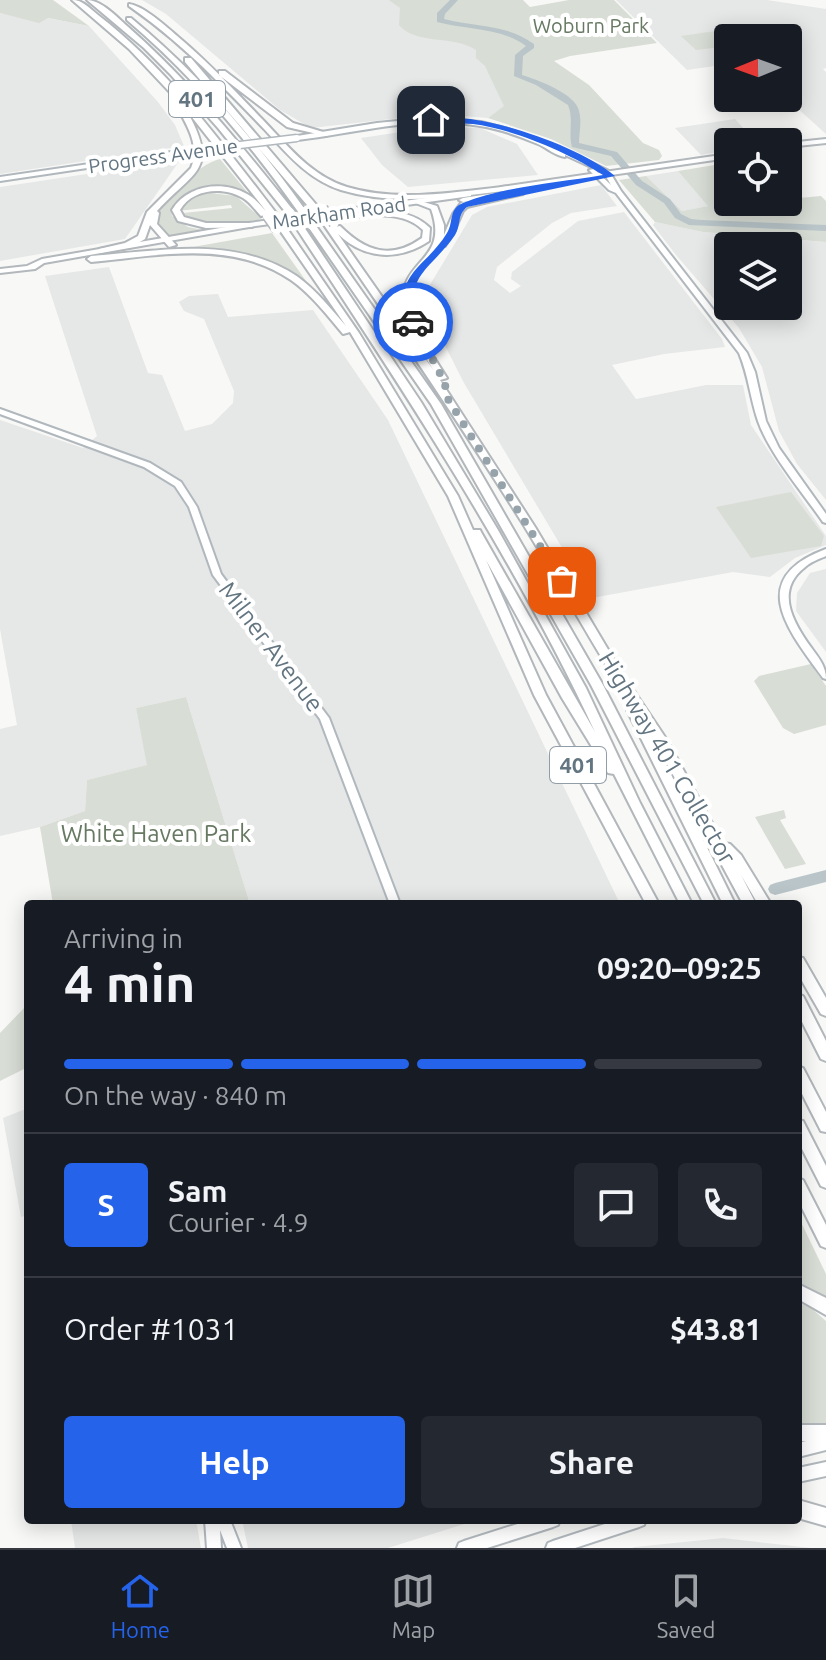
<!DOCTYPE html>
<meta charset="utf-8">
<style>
:root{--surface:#171b24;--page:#242831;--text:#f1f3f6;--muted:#9ea1a6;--line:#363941;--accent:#2563eb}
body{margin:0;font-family:Ubuntu,sans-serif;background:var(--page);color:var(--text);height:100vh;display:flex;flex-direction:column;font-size:30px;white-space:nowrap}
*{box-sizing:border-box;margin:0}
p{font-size:26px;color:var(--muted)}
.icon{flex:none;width:44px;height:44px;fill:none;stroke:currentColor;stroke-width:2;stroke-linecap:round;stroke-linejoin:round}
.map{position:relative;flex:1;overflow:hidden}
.details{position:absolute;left:24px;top:900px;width:778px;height:624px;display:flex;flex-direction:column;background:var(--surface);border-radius:8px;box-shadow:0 4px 20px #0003}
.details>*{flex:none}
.needle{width:52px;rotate:269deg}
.fabs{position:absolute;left:714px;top:24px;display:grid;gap:16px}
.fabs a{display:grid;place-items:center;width:88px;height:88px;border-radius:8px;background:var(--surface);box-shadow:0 4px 20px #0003;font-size:40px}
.pin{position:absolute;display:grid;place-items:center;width:68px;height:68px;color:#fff;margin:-34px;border-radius:16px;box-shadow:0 4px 12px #0006}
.courier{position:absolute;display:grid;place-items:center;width:80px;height:80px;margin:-40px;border:6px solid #2563eb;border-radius:50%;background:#fff;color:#222;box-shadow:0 2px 10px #0007}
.headline em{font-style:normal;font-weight:700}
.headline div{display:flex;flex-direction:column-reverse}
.headline{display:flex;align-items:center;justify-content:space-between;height:136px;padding:0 40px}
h1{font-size:52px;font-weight:700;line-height:60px}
.bar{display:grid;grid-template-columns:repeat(4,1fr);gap:12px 8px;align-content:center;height:96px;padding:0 40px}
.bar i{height:10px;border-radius:6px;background:var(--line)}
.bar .current{background:var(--accent)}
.bar p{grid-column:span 4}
.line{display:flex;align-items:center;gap:20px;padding:0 40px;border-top:2px solid var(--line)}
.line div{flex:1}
.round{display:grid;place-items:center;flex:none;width:84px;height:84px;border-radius:8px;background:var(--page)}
.primary-button{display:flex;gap:16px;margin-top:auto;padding:16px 40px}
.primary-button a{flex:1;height:92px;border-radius:8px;background:var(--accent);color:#fff;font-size:32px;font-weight:700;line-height:92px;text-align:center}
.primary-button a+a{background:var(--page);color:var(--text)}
.tab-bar{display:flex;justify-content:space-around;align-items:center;height:112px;border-top:2px solid var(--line);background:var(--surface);font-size:22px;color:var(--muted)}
.tab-bar a{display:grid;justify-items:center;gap:4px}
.tab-bar .current{color:var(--accent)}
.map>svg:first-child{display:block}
</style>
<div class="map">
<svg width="826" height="1548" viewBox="0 0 826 1548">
<rect width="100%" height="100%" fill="#f8f8f6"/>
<path fill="#e6e7e7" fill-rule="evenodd" d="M142,0H394L405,15L470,41L491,69L505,106L488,118L436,114L311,128L280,110L166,14Z
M616,0H767L826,9V68L823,69L826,72V134L786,98L788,38H728V64L687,70Z
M0,13L39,22L47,18L89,26L158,102L175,125L184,146L0,174Z
M735,119L756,142H728V150L701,155L675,128Z
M434,127L480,128L517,144L538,175L408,187L382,165L361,138Z
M180,160L125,239L0,261V187Z
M678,171L709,206L682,211L646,176Z
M601,185L617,206L571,213L552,223L497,267L494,280L510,293L521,286L511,279L512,272L578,221L624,212L722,339L725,347L664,354L612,365L636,399L706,385H743L751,425L826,536V545L795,558L770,577L733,572L592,598L464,383L433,322L428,288L472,215L487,207Z
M655,222L703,232L826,242V500L797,464L779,431L762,367L739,328L676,255L653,225ZM728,246H788V306H728Z
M109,267L148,373L162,375L185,431L212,424L233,403L234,391L204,319L184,311L179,302L189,296L218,294L228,317L313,310L388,420L620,904H250L186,697L136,708L148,765L87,780L85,811L40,827L0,836V729L17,725L0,629V420L83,448L97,436L45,276Z
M826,569V652L796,611L797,593L810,573Z
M28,1108V1215L21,1217L3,1118Z
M71,1520H196L201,1548H75Z
M242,1520H477L388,1548H248Z
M723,1538L811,1548H632L635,1547Z"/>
<path fill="#d8ddd5" d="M0,0H53L89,26L48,18L39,23L0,13Z
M389,0H523L530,7L569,0H614L657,43L570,56L554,61L589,85L643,143L659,150L662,156L659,160L606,166L551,139L488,118L504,106L485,66L476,58V50C454,35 416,45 399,25L400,8Z
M743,27L755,38H728V46L696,50L681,36Z
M220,159L252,198C227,189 186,182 171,209L172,216L188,227L203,230L167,238L155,216C169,195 195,166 220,159Z
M727,163L728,202H788V199L821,196L826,201V242L703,232L655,222L619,180L646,176L682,211L708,206L678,171Z
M209,193L236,196L262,219C239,223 202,232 183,213L232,208L231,205L178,211L192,197Z
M272,233L311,288C260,250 236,253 176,250Z
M791,492L824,536L821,546L751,558L716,507Z
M811,664L826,686V725L794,734L783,728L754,681L759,676Z
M186,697L250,904H53L40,827L85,811L87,780L147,765L136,708Z
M784,810L786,818L780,820L806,864L785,869L755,817Z
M28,1004V1067L0,1081V1033Z
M798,1216L826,1274V1304L798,1290Z
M798,1302L811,1308L826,1321V1425L798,1423Z"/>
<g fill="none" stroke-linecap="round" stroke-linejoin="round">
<path fill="#b9c5c9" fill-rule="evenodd" d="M450,0H458L445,14L444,19C475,27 507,24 534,44V48L523,56L522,75C538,80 576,94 579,111C582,122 579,133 579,143L617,152L642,181L670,199L681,214L691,219L701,220L826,225V231L689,225L675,218L664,203L636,185L611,156L572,147C568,133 574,119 568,105L536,85L514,76L515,55L526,46C501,27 466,30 437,22V13Z
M826,870V882L775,895L770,893L768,889L770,885L775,883Z"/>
<defs>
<path id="secondary" d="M429,118L481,122L508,129L533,138L559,150L569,152L609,171L621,191L747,353L755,372L766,421L779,448L826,514V523L823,522C803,493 769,453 758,421C750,398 749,377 739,353L616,193L609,190L589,170L594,169L611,185L604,173L565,155V157C556,156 547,148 538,144C519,136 500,129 480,126C417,115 358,133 297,140L294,138L297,136L377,123Z
M192,149L194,150V152L0,181V177Z
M0,409L150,463L181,482L197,507L221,574L329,718L400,904H390L320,719L213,575L189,507L175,486L144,467L0,414Z
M826,549V556C819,559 810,562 804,568C775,591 793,622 810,646C818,657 826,666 826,679L823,678C788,630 745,579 826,549Z
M826,1436V1450L798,1457V1443Z
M826,1462V1476L798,1482V1468Z
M205,1520H230L241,1548H227L220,1530L221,1548H207Z
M530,1520H560L558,1525L553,1527L487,1548H457L459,1543L464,1541Z
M617,1520H646L644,1525L639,1527L575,1548H546L548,1543L553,1541Z"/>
<path id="primary" d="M826,139V143L788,147V143Z
M728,154V158L501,191L497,189L501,187Z
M509,191H512V195L463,202L459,200L463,198Z
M468,192H471V196L249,227L44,263L35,269L0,273V269L27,266L42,259L249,223Z"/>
<path id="highway" d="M72,0C83,0 89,8 98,15C168,69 222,143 276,213V217H270L268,214L261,216C255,210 250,202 243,198C223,186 192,189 180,210L184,217L206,223H249L253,225L252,227L206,228L178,221L172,210C187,185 222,180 247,194C255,198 260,205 266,211L187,111C220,171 194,170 157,211L159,213L157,224L176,245L169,247L150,225L145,239L131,247L99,253V249L125,243L138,236L147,212L191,168C200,146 188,127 177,107L182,105L179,102L129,49Z
M87,0C101,0 117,17 127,26C190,81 241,145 293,210V214H287L218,128L170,74L144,48Z
M129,4C145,6 170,30 183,41C211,65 236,92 262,119C287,145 311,176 347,187C400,203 458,191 512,186L516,188L512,190C456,196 397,207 341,190C309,180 287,154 265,130C248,112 231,95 213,77C187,51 159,27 129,6Z
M127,18H131C199,74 256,140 306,211L305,213H299C249,142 193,76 127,20Z
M185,58H191L319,208V212H313L185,62Z
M219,71H225L293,123L330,134L326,136L287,127L219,75Z
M520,190L524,192L523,194L467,207L463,211L453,234L445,246H441C434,257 423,266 417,277C398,311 430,350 447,378L440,380L535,527L622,673L667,740L723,843L730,844L741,855L771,904H758L741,875L756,904H743L651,734L735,904H723L627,710L632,706C593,647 560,584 523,524C459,422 392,324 324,225L328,223L334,227L340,226C366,252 391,260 422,238L423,230C398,205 351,219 319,222L315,220L319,218C354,214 402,200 430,228L429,241C399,261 365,260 338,234L434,371C422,351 404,328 403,304C400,258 450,262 431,209L413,202L417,200L437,206L444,225V235L453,214L461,203Z
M308,223H314L441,404L603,685L716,904H704L591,685L431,404L307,225Z
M296,224H302L421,402L498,530L586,688L640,803L692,904H680L614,774L608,773L562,698L486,560L546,695L659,904H646L534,695L448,496L350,332L343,334C327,315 311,294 291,280C231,239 158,256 91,262L87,259L91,256C161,251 236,235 298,277C316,290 331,309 346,326L279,229L286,227L359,333L458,496L473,530H480L481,532L595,732C512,554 403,390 295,226Z
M798,957L803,958L826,998V1016L821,1014L798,974Z
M798,994L803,996L826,1041V1061L821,1059L798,1014Z
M798,1066L803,1068L826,1112V1132L821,1131L798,1086Z
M798,1120L803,1121L826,1166V1188L821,1186L798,1141Z
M798,1178L803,1180L826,1225V1248L821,1246L798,1200Z
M798,1284L826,1298V1315L798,1299Z
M798,1425H826V1441H798Z
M798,1500L826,1508V1526L798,1518Z"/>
</defs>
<use href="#secondary" stroke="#b1b8bd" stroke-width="4"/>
<use href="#primary" stroke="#b3b8bc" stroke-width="4"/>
<use href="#highway" stroke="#b2b7bb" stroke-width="4"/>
<use href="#secondary" fill="#fff" fill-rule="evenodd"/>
<use href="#primary" fill="#fff" fill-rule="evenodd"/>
<use href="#highway" fill="#fff" fill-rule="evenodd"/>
<defs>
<path id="secondary-bridge" d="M192,151L297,138"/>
<path id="highway-bridge" d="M323,208L334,224
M302,211L311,225
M290,212L299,226
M267,216L277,230"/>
</defs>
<use href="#secondary-bridge" stroke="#b1b8bd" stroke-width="9" stroke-linecap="butt"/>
<use href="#highway-bridge" stroke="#b2b7bb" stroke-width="11" stroke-linecap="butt"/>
<use href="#secondary-bridge" stroke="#fff" stroke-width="6"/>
<use href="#highway-bridge" stroke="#fff" stroke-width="8"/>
</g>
<path fill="#2563eb" d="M431,117C446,118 461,117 476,120C516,126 584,150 615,176L467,207C457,215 461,226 455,235C432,269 402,276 418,322L413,325L408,322C392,273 425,269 447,233C454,222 448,209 463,203C506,186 557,183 603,175C569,153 513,129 473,124C458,123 443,124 429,122Z"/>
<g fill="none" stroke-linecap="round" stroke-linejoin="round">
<path stroke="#97a3aa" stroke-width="8" stroke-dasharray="0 14.4" d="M413,322L445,383L446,396L562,581"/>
</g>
<g text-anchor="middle" stroke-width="8" stroke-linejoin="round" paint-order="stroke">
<g font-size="20" fill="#677962" stroke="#fff">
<text x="591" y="33">Woburn Park</text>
</g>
<g font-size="20" fill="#637581" stroke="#fff">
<text transform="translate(163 156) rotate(-8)" y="7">Progress Avenue</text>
<text transform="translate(339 213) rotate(-8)" y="7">Markham Road</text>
</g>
<g fill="#fff" stroke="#929ea7" stroke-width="2">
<rect x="169" y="81" width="56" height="36" rx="6"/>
<rect x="550" y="747" width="56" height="36" rx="6"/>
</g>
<g font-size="22" font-weight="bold" fill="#637581">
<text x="197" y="107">401</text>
<text x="578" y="773">401</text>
</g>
<g font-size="24" fill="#637581" stroke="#fff">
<text transform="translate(271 647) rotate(53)" y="8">Milner Avenue</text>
<text transform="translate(667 758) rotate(59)" y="8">Highway 401 Collector</text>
</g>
<g font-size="24" fill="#677962" stroke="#fff">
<text x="156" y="842">White Haven Park</text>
</g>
</g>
</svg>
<div class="fabs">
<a><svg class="needle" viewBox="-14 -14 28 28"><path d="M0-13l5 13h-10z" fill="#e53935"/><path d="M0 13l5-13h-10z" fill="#9ea1a6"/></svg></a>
<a><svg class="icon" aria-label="locate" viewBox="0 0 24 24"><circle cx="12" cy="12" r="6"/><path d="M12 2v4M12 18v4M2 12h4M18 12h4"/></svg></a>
<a><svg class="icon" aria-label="layers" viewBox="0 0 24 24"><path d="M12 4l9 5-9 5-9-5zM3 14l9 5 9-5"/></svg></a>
</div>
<div class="pin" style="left:562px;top:581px;background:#ea580c"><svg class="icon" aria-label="bag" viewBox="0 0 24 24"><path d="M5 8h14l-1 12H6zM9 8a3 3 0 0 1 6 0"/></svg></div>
<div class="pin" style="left:431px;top:120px;background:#1f2937"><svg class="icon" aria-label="home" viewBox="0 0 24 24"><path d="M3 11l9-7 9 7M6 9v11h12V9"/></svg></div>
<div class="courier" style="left:413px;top:322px"><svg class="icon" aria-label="car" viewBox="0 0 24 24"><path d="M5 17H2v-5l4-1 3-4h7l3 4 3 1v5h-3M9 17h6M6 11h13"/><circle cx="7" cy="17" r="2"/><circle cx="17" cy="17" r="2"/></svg></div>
<section class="details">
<div class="headline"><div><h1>4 min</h1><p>Arriving in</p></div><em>09:20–09:25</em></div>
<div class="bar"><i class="current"></i><i class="current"></i><i class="current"></i><i></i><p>On the way · 840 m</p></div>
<div class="line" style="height:144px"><b class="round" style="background:var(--accent);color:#fff">S</b><div><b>Sam</b><p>Courier · 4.9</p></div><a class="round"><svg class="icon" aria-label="chat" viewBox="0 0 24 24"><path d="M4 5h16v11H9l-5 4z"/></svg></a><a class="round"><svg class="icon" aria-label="phone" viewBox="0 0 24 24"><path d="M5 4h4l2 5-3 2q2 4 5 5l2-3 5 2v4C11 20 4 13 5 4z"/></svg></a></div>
<div class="line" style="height:104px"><div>Order #1031</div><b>$43.81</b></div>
<div class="primary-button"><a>Help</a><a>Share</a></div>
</section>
</div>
<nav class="tab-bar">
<a class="current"><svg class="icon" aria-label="home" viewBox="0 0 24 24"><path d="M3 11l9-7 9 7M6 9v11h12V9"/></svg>Home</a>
<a><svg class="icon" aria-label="map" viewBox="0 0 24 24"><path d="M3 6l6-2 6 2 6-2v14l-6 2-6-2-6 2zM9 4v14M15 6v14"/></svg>Map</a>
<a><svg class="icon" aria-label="saved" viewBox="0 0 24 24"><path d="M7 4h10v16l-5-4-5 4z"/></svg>Saved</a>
</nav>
